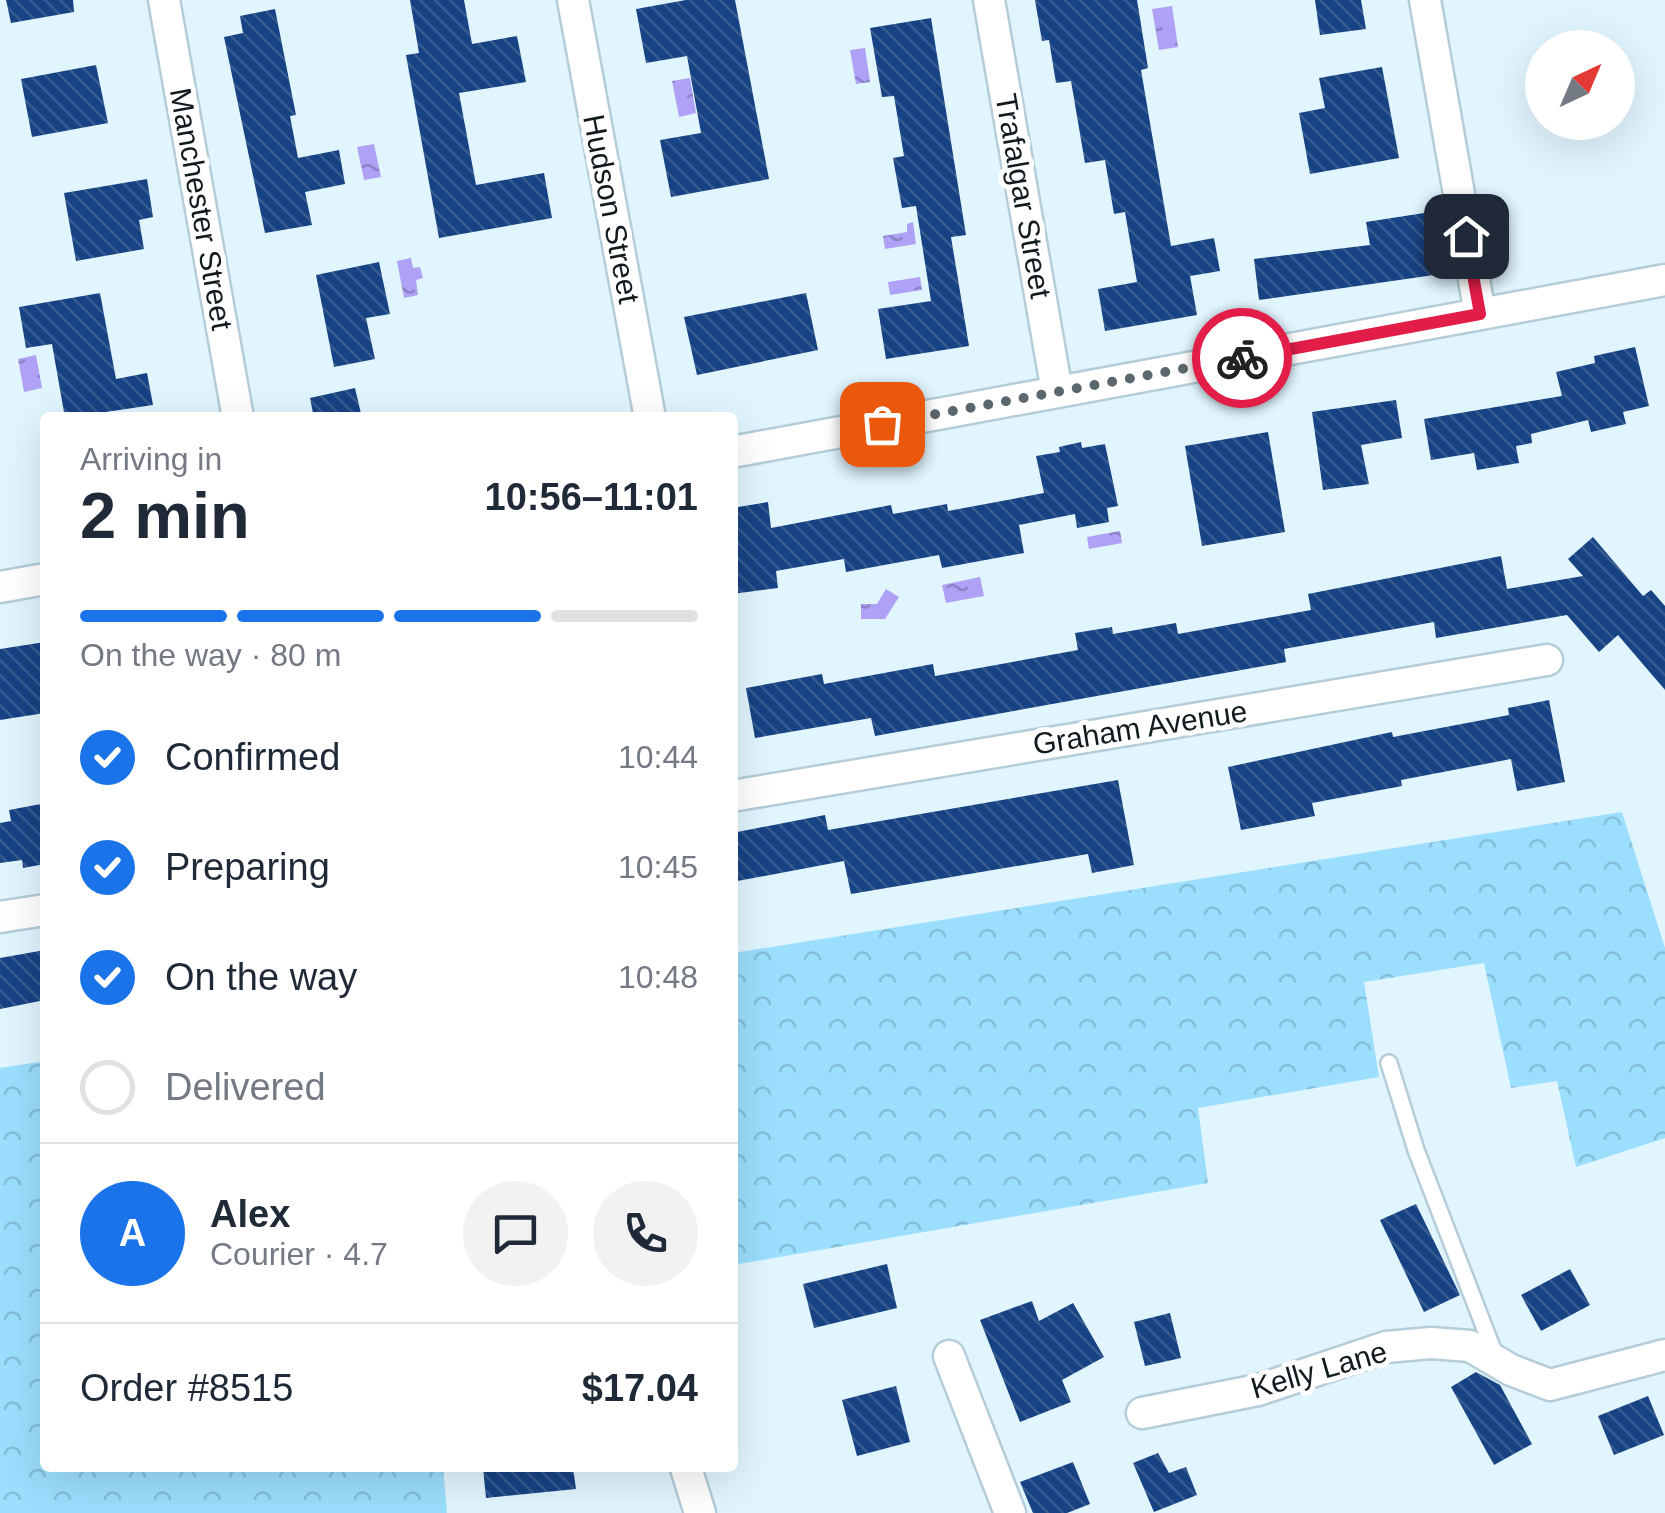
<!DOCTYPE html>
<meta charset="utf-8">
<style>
:root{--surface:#fff;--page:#f2f2f3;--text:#1f2937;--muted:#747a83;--line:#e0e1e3;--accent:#1a73e8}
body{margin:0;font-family:Arial,sans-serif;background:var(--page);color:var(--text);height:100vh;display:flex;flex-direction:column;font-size:38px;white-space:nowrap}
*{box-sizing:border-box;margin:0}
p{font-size:32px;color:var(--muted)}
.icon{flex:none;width:55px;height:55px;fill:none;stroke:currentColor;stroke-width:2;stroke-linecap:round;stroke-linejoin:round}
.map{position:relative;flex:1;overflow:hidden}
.drawer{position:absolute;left:40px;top:412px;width:698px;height:1060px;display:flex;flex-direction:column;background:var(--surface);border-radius:10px;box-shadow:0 10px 40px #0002}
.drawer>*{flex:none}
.needle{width:65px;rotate:44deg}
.fabs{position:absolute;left:1525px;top:30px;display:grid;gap:20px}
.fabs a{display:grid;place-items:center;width:110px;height:110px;border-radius:50%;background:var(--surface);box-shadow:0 10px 40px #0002;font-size:50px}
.pin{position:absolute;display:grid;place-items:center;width:85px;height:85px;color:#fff;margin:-42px;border-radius:20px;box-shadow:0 5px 15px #0006}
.courier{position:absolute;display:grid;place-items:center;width:100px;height:100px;margin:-50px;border:8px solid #e11d48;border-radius:50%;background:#fff;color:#222;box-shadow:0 2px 12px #0007}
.overview em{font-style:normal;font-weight:700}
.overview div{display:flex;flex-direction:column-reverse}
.overview{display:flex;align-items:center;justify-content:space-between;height:170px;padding:0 40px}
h1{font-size:65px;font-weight:700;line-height:75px}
.bar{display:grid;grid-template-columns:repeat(4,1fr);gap:15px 10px;align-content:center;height:120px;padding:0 40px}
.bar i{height:12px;border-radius:8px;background:var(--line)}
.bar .selected{background:var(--accent)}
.bar p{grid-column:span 4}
.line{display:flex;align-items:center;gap:25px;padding:0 40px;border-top:2px solid var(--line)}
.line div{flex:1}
.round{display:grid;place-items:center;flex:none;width:105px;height:105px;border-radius:52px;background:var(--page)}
ol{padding:0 40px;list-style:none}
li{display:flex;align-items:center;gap:30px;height:110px}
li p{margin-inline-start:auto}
li .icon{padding:10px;border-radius:50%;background:var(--accent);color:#fff;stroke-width:4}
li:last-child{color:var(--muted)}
li i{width:55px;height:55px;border:5px solid var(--line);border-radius:50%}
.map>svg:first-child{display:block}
</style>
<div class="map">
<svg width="1665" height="1513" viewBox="0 0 1665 1513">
<defs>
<pattern id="forest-crowns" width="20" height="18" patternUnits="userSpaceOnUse" patternTransform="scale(2.5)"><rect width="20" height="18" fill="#9bdefd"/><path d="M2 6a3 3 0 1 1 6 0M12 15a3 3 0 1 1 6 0" fill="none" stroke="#84bed8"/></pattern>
<pattern id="water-ripples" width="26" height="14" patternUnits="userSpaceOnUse" patternTransform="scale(2.5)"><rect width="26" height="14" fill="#aea1f6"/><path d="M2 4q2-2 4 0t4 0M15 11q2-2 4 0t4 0" fill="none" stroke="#8c82c7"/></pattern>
<pattern id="building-back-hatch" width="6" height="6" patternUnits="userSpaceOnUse" patternTransform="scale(2.5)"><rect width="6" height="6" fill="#174284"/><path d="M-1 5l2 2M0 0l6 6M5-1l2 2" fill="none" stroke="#375a8f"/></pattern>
</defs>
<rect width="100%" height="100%" fill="#e1f5ff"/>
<path fill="url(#forest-crowns)" d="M1622,812L1665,948V1138L1576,1167L1557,1081L1511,1088L1484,963L1364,982L1379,1077L1198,1108L1208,1183L733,1265V953Z
M45,1061V1468H443L447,1513H0V1068Z"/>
<path fill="url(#water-ripples)" d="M1172,6L1178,47L1159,50L1152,9Z
M865,48L870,82L856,84L850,50Z
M690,78L696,113L679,117L672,81Z
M374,144L381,177L364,180L357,147Z
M913,222L916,244L885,249L883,236L907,232V224Z
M411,258L413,268L420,267L423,278L416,280L418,295L404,298L397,261Z
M920,277L922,290L890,295L888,282Z
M36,355L42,388L24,392L18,359Z
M1120,531L1122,543L1089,549L1087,537Z
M980,577L984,596L946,603L942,585Z
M886,589L899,597L885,619H861V604H877Z"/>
<path fill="url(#building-back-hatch)" d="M6,0H73L74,12L11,23Z
M410,0H464L472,44L517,36L526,82L459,93L476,185L544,173L552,218L439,238L406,55L419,53Z
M686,0H735L769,179L671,197L660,140L701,133L687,56L646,63L636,9Z
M1035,0H1137L1148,68L1141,70L1171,246L1214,238L1220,271L1190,276L1197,315L1105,331L1098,289L1137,282L1125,212L1114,214L1105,160L1085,163L1071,81L1056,83L1049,40L1042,41Z
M1315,0H1361L1366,29L1320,35Z
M275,9L296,115L290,116L298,158L339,150L345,184L305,192L312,225L265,233L224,37L243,33L240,16Z
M931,18L966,235L951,237L969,346L886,359L878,309L931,301L916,206L902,208L893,158L904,156L894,96L882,97L870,28Z
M96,65L108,123L32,137L21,79Z
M1382,67L1399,158L1310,174L1299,113L1325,108L1319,78Z
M147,179L153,217L139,220L144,249L76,261L64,193Z
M1437,211L1448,273L1259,300L1254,259L1370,245L1366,222Z
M379,262L390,314L366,318L375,359L334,367L316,275Z
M100,293L116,379L147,373L153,405L65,418L52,344L26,348L19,307Z
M806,293L818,350L697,375L684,317Z
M1635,347L1649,406L1623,412L1626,424L1591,432L1588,420L1531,434L1532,443L1516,446L1519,463L1477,470L1474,453L1431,460L1424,419L1562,396L1556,372L1595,363L1594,356Z
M355,388L362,418H314L310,398Z
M1396,400L1402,438L1361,445L1369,484L1323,490L1312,412Z
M1268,432L1285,532L1202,546L1185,446Z
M1081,442L1082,448L1105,444L1118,506L1107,508L1109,522L1077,528L1075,514L1019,525L1024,553L942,568L939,555L846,572L844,559L776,571L778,588L732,594V508L768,502L771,528L891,505L893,514L947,504L948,511L1044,493L1036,456L1060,452L1059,447Z
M1593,537L1643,596L1651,590L1665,606V690L1618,635L1599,652L1567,615L1436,638L1434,622L1284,649L1286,662L875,736L871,718L755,738L746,688L822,674L824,684L933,664L935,676L1078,650L1075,633L1112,627L1113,634L1176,623L1178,634L1311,610L1308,594L1501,556L1507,589L1583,576L1568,559Z
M45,642V713L0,720V649Z
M1549,700L1565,782L1517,791L1511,759L1401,780L1402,786L1312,803L1315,816L1241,830L1228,767L1392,732L1393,737L1509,715L1508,708Z
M1118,780L1134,865L1092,873L1088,854L851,894L844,861L732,882V833L825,815L828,830Z
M41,804L45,825V864L23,868L22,860L0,863V823L11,821L9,810Z
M45,950V1000L0,1009V958Z
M1416,1204L1460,1295L1424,1312L1380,1220Z
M887,1264L897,1308L814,1328L803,1284Z
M1570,1269L1590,1305L1541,1331L1521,1295Z
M1032,1301L1039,1321L1073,1303L1104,1357L1062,1380L1071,1402L1020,1422L980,1320Z
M1170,1313L1181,1358L1145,1366L1134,1322Z
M1476,1372L1500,1385L1532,1444L1494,1465L1451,1387Z
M896,1386L910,1442L857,1456L842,1400Z
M1648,1396L1664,1435L1614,1455L1598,1416Z
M1158,1453L1169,1473L1186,1467L1197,1495L1154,1512L1133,1463Z
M1073,1462L1090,1504L1067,1513H1033L1020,1482Z
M483,1468H573L576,1489L486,1498Z"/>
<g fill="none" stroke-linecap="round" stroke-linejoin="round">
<defs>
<path id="lane" d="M1389,1063L1416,1150L1495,1355"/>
<path id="street" d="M164,0L238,418
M573,0L650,418
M989,0L1057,392
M1425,0L1480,314
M732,452L1665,280
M0,587L45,579
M732,796L1547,660
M0,917L45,910
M949,1356L1010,1513
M1142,1413L1258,1390L1386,1347L1431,1343L1470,1346L1511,1370L1550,1385L1665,1355
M686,1468L700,1513"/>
</defs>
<use href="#lane" stroke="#b4cdd9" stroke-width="20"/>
<use href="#street" stroke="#b4cdd9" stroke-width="35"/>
<use href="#lane" stroke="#fff" stroke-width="15"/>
<use href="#street" stroke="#fff" stroke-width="30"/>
</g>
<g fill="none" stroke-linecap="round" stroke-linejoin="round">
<path stroke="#5a676d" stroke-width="10" stroke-dasharray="0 18" d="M882,424L1242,358"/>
<path stroke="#e11d48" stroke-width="12" d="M1242,358L1480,314L1466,236"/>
</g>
<g text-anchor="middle" stroke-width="10" stroke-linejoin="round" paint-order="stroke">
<g font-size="30" fill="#111a1e" stroke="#fff">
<text transform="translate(1023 196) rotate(80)" y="10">Trafalgar Street</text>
<text transform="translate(201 209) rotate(80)" y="10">Manchester Street</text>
<text transform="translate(611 209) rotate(79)" y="10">Hudson Street</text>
<text transform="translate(1140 728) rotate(-9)" y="10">Graham Avenue</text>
<text transform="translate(1319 1370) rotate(-16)" y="10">Kelly Lane</text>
</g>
</g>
</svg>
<div class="fabs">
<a><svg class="needle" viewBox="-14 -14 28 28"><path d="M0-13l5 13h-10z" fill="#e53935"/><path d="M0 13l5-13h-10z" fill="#747a83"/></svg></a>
</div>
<div class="pin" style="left:882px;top:424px;background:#ea580c"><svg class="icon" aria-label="bag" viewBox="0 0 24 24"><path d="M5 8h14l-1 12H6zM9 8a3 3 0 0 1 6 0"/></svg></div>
<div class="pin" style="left:1466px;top:236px;background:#1f2937"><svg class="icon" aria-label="home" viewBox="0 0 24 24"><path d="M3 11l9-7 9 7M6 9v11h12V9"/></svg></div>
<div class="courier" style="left:1242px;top:358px"><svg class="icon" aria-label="bike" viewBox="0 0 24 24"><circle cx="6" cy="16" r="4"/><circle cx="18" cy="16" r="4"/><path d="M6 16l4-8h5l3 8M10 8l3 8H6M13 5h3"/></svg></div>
<section class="drawer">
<div class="overview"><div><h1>2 min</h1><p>Arriving in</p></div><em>10:56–11:01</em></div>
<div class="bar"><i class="selected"></i><i class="selected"></i><i class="selected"></i><i></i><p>On the way · 80 m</p></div>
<ol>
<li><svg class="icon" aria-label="check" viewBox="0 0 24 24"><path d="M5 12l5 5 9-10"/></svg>Confirmed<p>10:44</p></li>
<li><svg class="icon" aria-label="check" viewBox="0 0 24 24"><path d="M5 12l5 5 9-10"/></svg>Preparing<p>10:45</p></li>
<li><svg class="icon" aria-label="check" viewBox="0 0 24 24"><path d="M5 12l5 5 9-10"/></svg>On the way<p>10:48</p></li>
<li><i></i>Delivered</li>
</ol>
<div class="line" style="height:180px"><b class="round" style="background:var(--accent);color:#fff">A</b><div><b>Alex</b><p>Courier · 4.7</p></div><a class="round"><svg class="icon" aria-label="chat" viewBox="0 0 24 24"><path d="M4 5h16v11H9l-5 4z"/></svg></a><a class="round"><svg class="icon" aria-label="phone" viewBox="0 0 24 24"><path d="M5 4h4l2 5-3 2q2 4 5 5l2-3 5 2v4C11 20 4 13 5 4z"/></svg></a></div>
<div class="line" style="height:130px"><div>Order #8515</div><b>$17.04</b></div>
</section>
</div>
